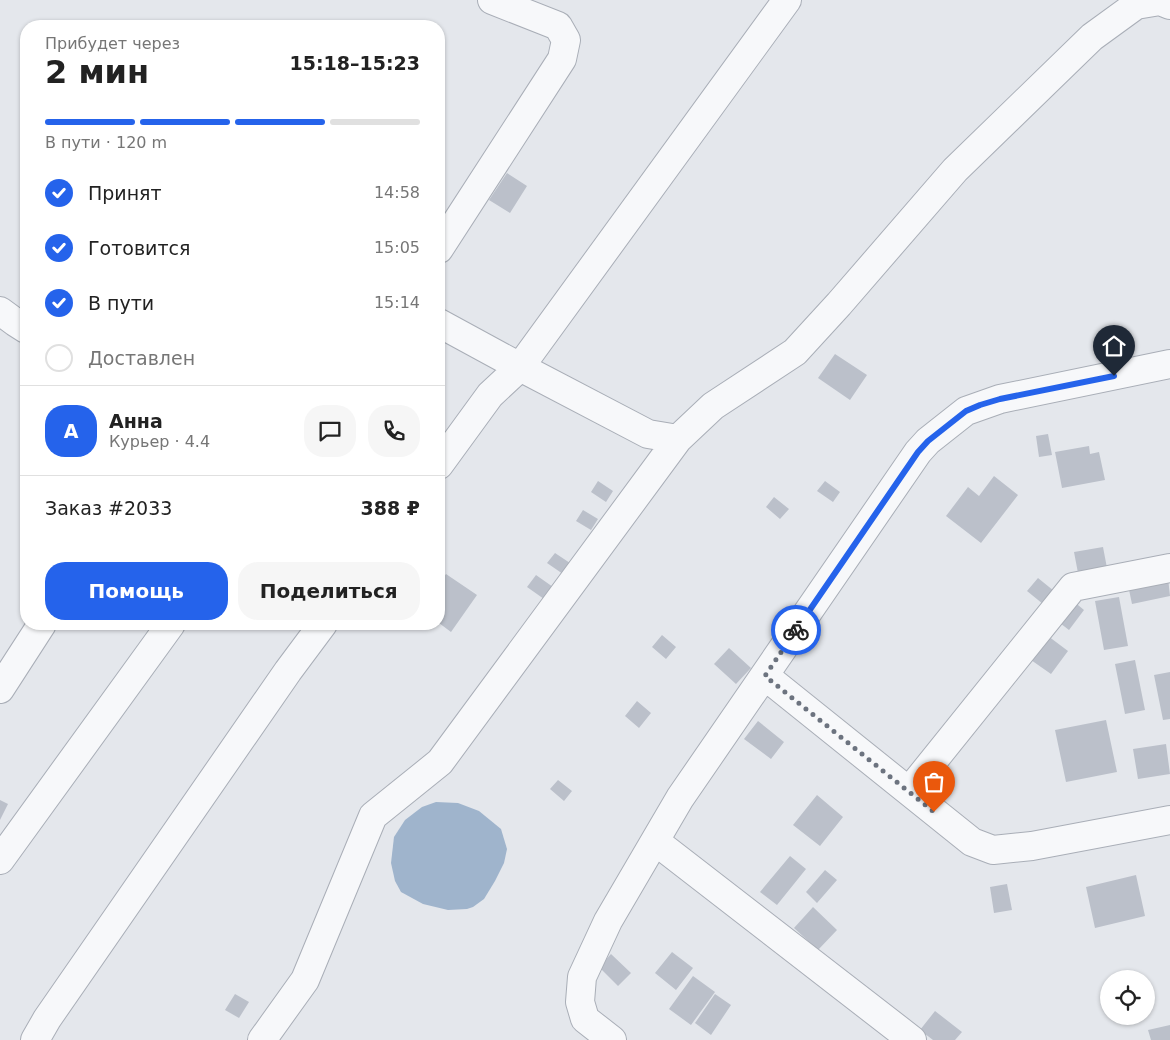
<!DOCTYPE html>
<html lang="ru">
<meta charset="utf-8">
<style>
:root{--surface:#fff;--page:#f6f6f6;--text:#222;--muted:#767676;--line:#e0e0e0;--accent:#2563eb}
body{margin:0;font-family:"DejaVu Sans",sans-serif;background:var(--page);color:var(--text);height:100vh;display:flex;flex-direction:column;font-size:19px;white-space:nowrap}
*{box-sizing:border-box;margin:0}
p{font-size:16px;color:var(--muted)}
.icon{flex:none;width:28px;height:28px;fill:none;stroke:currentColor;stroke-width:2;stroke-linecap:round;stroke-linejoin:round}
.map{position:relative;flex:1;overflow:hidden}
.details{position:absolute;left:20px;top:20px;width:425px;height:610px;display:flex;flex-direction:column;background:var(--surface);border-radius:20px;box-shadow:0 1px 4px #0004}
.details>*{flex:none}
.controls{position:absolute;left:1100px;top:970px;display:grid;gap:10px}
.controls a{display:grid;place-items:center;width:55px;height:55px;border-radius:50%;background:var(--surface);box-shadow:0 1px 4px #0004;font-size:25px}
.pin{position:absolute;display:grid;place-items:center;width:42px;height:42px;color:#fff;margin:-51px -21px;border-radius:50% 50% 50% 0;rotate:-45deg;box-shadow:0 0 5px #0007}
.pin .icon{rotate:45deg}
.courier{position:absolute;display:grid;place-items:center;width:50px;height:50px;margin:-25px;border:4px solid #2563eb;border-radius:50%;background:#fff;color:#222;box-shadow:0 1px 6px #0007}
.overview em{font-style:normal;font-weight:800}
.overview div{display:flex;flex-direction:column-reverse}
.overview{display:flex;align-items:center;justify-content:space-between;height:85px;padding:0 25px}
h1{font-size:32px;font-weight:800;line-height:38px}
.bar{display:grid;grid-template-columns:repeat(4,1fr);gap:8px 5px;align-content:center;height:60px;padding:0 25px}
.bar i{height:6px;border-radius:4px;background:var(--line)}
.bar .on{background:var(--accent)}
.bar p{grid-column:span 4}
.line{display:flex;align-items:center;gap:12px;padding:0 25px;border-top:1px solid var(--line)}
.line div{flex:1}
.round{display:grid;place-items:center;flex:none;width:52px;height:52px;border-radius:20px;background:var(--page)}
ol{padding:0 25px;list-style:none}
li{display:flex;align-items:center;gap:15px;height:55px}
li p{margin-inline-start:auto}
li .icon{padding:5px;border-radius:50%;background:var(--accent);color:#fff;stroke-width:4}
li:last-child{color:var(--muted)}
li i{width:28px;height:28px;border:2px solid var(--line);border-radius:50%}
.action{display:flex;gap:10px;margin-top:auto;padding:10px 25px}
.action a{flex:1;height:58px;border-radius:20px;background:var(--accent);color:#fff;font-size:20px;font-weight:800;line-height:58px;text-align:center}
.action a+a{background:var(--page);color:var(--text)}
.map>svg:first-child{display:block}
</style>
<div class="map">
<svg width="1170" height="1040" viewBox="0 0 1170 1040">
<rect width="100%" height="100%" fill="#e4e7ec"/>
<path fill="#9fb4cc" d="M436,802L458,803L479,811L501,829L507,849L504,863L495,881L484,899L473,907L467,909L448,910L423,904L401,892L395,881L391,863L394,837L405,820L422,807Z"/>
<path fill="#bbc0ca" d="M507,173L527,186L510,213L489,200Z
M835,354L867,375L850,400L818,378Z
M1048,434L1052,455L1039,457L1036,436Z
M1089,446L1090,454L1099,452L1105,480L1062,488L1055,452Z
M994,476L1018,495L981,543L946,516L968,487L979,496Z
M598,481L613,491L606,502L591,492Z
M825,481L840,492L833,502L817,491Z
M774,497L789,509L780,519L766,507Z
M583,510L598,519L591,530L576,521Z
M1103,547L1107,568L1078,573L1074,552Z
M555,553L570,563L563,574L547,563Z
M446,574L477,595L451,632L439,623V584Z
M536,575L553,587L544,599L527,587Z
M1038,578L1054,591L1043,604L1027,591Z
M1168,578L1170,596L1132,604L1128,585Z
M1119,597L1128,646L1104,650L1095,601Z
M1072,600L1084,610L1069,630L1056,620Z
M662,635L676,647L666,659L652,647Z
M1048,636L1068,651L1051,674L1031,660Z
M729,648L751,668L736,684L714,664Z
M1135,660L1145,710L1125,714L1115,664Z
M1170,672V719L1163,720L1154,675Z
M637,701L651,713L639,728L625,716Z
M1106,720L1117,772L1066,782L1055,730Z
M758,721L784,742L771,759L744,739Z
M1166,744L1170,774L1138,779L1133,749Z
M558,780L572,791L564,801L550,789Z
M817,795L843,817L820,846L793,825Z
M0,800L8,804L0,820Z
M790,856L806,869L777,905L760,892Z
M825,870L837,880L817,903L806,892Z
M1136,875L1145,916L1095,928L1086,887Z
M1007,884L1012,910L994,913L990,887Z
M813,907L837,930L818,950L794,928Z
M672,952L693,968L676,990L655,973Z
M611,954L631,973L618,986L599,967Z
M693,976L715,992L691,1025L669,1009Z
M235,994L249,1002L239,1018L225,1010Z
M715,994L731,1005L711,1035L695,1023Z
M935,1011L962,1032L955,1040H933L920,1030Z
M1170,1025V1040H1151L1148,1030Z"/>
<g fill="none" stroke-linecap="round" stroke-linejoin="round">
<defs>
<path id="minor" d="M439,249L562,59L566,40L558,26L492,0
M0,311L15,322L26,329
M439,323L520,367L648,434L678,439L713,406L795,352L839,304L955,170L1092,37L1136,5L1160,1L1170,5
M439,465L490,395L520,367L787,0
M765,676L972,842L993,850L1032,846L1170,820
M0,689L42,624
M909,791L1073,587L1170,568
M655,841L912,1040
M0,860L171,624
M35,1040L47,1019L288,671L323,624
M262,1040L305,980L373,816L440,762L678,439
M612,1040L585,1019L580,1002L582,977L608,921L680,798L918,452L928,441L966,411L1000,399L1170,364"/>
</defs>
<use href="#minor" stroke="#a9aeb7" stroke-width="30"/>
<use href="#minor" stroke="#f7f8fa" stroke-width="28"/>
</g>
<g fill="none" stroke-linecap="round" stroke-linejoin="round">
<path stroke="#6c737f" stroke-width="5" stroke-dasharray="0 9" d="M796,630L765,676L934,812"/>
<path stroke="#2563eb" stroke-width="6" d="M796,630L918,452L928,441L966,411L980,405L1000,399L1114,376"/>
</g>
</svg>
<div class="controls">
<a><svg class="icon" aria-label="locate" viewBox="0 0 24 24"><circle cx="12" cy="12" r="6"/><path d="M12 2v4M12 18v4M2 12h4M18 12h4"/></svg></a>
</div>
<div class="pin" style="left:934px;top:812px;background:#ea580c"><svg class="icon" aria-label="bag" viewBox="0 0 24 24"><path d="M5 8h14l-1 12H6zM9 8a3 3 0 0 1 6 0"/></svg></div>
<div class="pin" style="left:1114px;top:376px;background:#1f2937"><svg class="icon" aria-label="home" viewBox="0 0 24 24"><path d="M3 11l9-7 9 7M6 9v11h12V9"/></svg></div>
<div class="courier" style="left:796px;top:630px"><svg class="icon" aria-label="bike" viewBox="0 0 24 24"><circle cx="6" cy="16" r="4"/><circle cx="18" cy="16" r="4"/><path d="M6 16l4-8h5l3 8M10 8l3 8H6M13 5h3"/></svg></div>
<section class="details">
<div class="overview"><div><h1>2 мин</h1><p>Прибудет через</p></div><em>15:18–15:23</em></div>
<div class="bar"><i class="on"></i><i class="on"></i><i class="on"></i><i></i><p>В пути · 120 m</p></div>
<ol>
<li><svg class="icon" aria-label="check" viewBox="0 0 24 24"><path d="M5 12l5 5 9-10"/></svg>Принят<p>14:58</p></li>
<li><svg class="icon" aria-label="check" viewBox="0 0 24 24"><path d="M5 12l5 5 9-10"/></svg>Готовится<p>15:05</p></li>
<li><svg class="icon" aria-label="check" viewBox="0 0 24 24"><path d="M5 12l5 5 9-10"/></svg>В пути<p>15:14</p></li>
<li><i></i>Доставлен</li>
</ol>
<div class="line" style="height:90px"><b class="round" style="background:var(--accent);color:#fff">А</b><div><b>Анна</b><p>Курьер · 4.4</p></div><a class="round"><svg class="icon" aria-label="chat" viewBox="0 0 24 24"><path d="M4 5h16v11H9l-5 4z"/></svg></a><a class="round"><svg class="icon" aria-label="phone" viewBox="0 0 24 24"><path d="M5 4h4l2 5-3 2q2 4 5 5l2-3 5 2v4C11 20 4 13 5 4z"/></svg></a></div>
<div class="line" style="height:65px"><div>Заказ #2033</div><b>388 ₽</b></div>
<div class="action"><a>Помощь</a><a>Поделиться</a></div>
</section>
</div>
